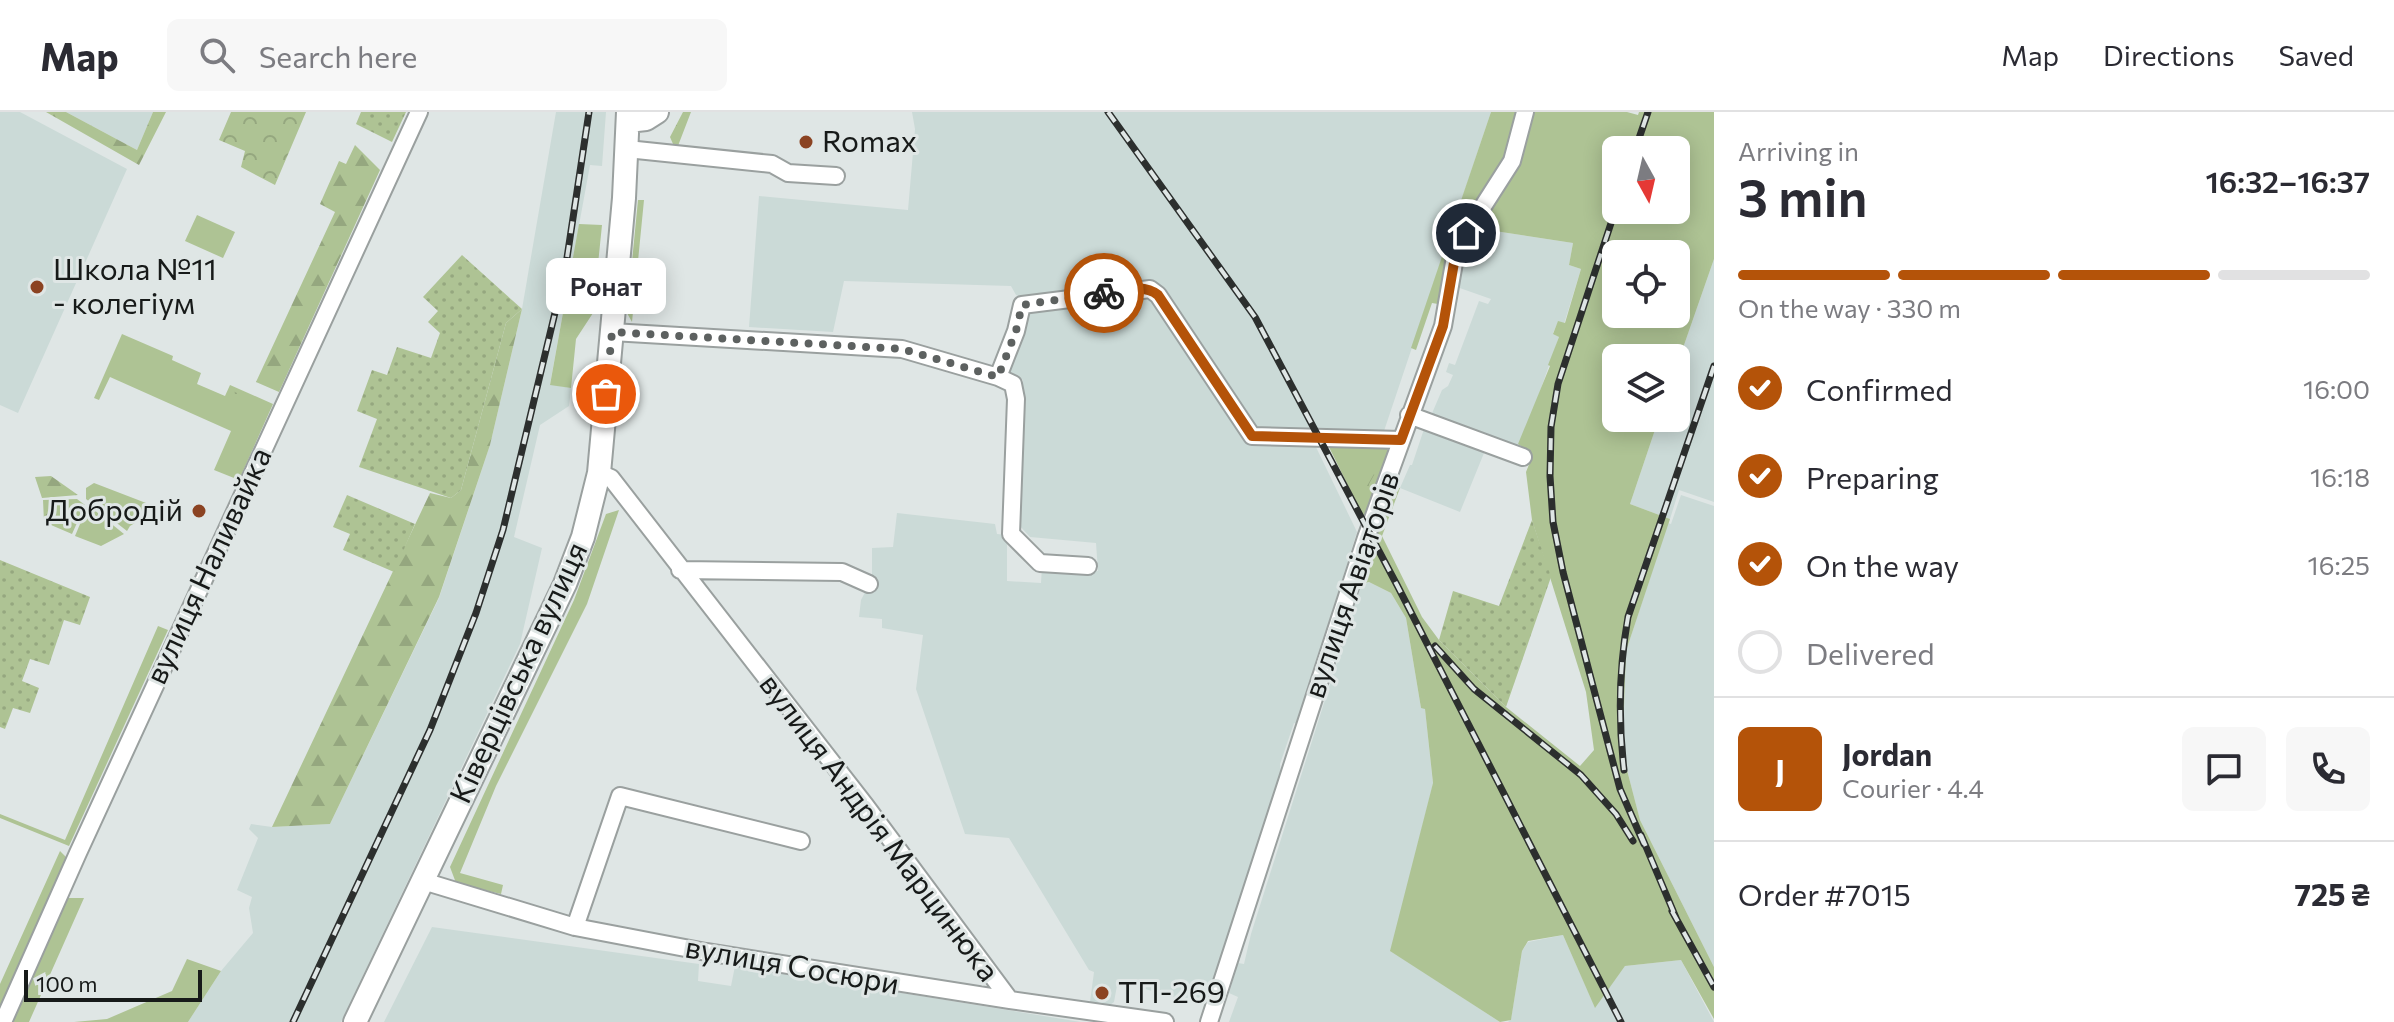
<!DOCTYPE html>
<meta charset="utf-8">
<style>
:root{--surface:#fff;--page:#f7f7f7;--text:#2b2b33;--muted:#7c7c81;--line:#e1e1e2;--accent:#b45309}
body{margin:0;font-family:Commissioner,sans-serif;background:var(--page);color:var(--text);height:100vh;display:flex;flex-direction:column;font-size:30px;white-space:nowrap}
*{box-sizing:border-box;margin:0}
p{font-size:26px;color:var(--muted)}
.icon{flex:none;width:44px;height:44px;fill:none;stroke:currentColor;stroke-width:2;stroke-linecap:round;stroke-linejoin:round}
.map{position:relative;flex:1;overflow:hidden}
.side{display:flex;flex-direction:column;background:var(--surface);width:680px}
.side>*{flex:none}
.needle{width:52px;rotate:172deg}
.controls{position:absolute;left:1602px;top:24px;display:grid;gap:16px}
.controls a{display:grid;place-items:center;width:88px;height:88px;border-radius:12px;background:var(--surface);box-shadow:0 4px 20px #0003;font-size:40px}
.scale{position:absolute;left:24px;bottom:20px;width:178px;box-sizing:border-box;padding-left:8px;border:4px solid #171a19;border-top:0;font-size:22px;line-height:28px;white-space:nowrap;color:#171a19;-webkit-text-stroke:6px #dfe6e5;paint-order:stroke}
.pin{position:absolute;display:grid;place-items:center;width:68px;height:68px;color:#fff;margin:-34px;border:4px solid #fff;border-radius:50%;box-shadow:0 2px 8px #0007}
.courier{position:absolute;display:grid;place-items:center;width:80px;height:80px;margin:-40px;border:6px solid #b45309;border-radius:50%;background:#fff;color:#222;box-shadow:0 2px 10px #0007}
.bubble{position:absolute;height:56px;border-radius:12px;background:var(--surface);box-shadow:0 4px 20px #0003;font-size:26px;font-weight:600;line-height:56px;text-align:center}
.head em{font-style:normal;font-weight:600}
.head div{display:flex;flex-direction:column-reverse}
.head{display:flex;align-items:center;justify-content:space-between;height:136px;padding:0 24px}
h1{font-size:52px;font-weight:600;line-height:60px}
.bar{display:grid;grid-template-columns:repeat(4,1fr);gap:12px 8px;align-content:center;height:96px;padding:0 24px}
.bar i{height:10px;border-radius:6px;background:var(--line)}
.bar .on{background:var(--accent)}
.bar p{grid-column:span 4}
.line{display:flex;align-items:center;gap:20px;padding:0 24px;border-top:2px solid var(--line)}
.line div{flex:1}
.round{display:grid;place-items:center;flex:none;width:84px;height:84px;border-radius:12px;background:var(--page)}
ol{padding:0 24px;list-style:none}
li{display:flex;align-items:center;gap:24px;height:88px}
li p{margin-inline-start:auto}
li .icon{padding:8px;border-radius:50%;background:var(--accent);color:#fff;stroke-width:4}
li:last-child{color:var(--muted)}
li i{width:44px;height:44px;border:4px solid var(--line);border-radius:50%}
header{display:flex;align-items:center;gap:48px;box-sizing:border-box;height:112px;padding:0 40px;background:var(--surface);border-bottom:2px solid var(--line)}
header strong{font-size:38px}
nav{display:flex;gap:44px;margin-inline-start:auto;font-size:28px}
.search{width:560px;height:72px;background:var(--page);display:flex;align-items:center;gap:20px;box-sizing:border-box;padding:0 28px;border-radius:12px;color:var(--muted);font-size:30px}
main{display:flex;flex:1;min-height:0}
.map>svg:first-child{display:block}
</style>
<header>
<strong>Map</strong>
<div class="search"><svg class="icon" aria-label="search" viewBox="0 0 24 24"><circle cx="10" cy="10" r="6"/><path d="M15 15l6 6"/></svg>Search here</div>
<nav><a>Map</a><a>Directions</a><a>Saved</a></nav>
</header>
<main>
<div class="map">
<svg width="1714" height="910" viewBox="0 0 1714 910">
<defs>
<pattern id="forest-firs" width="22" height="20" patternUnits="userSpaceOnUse" patternTransform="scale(2)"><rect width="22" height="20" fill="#aec394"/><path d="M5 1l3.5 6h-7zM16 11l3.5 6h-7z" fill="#95a77f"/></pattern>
<pattern id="park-crowns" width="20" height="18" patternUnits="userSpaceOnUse" patternTransform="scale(2)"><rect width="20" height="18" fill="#aec394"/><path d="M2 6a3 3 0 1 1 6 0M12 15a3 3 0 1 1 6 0" fill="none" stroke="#95a77f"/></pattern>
<pattern id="garden-dots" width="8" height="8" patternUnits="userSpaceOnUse" patternTransform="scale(2)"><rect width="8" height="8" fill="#aec394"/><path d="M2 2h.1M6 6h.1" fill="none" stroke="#95a77f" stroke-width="1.8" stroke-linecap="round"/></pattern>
</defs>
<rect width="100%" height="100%" fill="#dfe6e5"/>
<path fill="#cbdad7" d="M0,0H20L127,57L18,301L0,293Z
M66,0H153L137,38Z
M556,0H606L602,54L590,53L550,272L571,276L569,294L540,313L514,425L542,436L520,532L341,910H188L221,859L253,821L249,796L252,785L237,778L258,726L249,717L251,712L272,715L330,712L439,486L490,333L522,197Z
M912,0H1491L1384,319L1272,321L1252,317L1234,294L1154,170L1029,188L1016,183L1011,174L844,169L833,220L749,215L759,84L908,98L915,17Z
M1475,116L1573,131L1569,153L1581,157L1564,212L1558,210L1553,221L1559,225L1519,339L1430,306L1442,278L1448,274L1453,263L1446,260L1449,251L1455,253L1479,189L1488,192L1491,187L1454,174V167Z
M1714,147V390L1679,378L1670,407L1630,392L1659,306H1676V256Z
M1153,184L1248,328L1315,333L1357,420L1297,612L1294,611L1280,652L1281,663L1207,889L1167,884L1118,868L1114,890L1110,893L1090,890L1094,860L1089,858L1009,726L965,722L916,577L923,523L882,516V507L859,505L861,488L872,467V436L893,435L897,401L995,412L997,422L1007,423V469L1041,471L1042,454L1098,459L1096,431L1030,425L1019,413L1023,268L1006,260L1025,200Z
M1424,317L1484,341L1460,400L1400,376L1410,353H1412Z
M1681,383L1714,394V855L1640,708L1627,658L1623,625L1626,539L1668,411L1671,412Z
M1369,470L1391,481L1406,506L1421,596H1425L1433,672L1391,839L1500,910H1229L1238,885L1229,881L1238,851L1244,852L1251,822L1361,474Z
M432,815L699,852L698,869L731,874L735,854L1081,910H384Z
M1563,823L1595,895L1625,854L1681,848L1714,910H1508L1511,907L1522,839L1528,830Z"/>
<path fill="#aec394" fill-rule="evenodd" d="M1491,0H1521L1508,47L1462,118L1444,193L1432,191L1416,238L1411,236Z
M1529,0H1627L1638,3L1639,0H1714V147L1676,256V246H1616V306H1659L1630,392L1670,407L1626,539L1623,624L1627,658L1640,708L1714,855V907L1681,848L1625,854L1595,896L1563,823L1528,829L1522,839L1511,908L1500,910L1390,839L1433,671L1425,597L1421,596L1406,506L1391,481L1369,470L1357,473L1390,372L1400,376L1382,424L1422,505L1439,528L1506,595L1580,654L1594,638L1586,580L1532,408L1526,360L1532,345L1519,339L1521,334L1518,332L1550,254L1548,253L1559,225L1553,222L1558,209L1565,211L1581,157L1569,153L1573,131L1475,116ZM1616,38H1676V98H1616ZM1616,142H1676V202H1616Z
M638,88H644L632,210L627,201Z
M197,103L235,120L223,146L185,129Z
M579,112L602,113L593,201L576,227L571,276L550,273Z
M122,222L173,244L172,248L201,261L197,272L225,284L230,273L273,292L239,368L214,358L231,319L110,265L99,288L94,286Z
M1326,329L1387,336L1390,345L1367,412Z
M94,371L146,391L138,409L130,414L127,419L86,387V376Z
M77,387L85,393L72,422L44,410L43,388Z
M88,393L124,422L101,434L75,424Z
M619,398L587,492L496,674L460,761L503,773L501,782L456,771L450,755L574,488L606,402Z
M158,514L168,518L69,734L0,706V702L65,728Z
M60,739L67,746L3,892L0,894V872Z
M67,786H84L29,910H10Z
M187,847L221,859L188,910H74L107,907L172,879Z"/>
<path fill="url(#forest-firs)" d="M46,0H66L137,38L153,0H166L139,53Z
M683,0H691L676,39L670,25Z
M355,33L380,58L279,280L256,270L335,100L320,92L339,49L346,52Z
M522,197L490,333L439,485L330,712L272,715L430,381L451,386L461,378L506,211Z
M1371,347L1382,349L1369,372L1366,397C1351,380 1347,357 1371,347Z
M51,364L78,383L42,386L35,365Z"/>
<path fill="url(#park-crowns)" d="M231,0H306L275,73L241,55L245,39L219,28Z
M230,278L247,285L240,301L223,294Z
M66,392L57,412L46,407L45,393Z"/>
<path fill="url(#garden-dots)" d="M361,0H406L392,30L356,12Z
M462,143L522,197L506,211L461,378L451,386L359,355L377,307L357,299L372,258L387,263L397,235L431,246L440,221L428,210L438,199L423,185Z
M347,383L415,412L394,460L343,438L350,422L333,415Z
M1532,408L1551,465L1506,595L1439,528L1453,479L1499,494Z
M0,448L90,485L80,513L64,508L49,553L30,547L22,569L39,576L30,601L13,596L5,617L0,615Z"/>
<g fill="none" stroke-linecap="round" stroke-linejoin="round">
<defs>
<path id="minor" d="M627,37L772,52L788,61L836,64
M612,220L902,237L998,265L1016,219L1022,193L1150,177L1158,183L1252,324L1401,328
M998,265L1013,272L1016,287L1011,422L1040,451L1088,454
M1409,303L1523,345
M599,361L611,366L865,693L1010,888L1165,910
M680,458L842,460L869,472
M423,769L575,815L706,840L1010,888
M575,815L620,684L801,729
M3,910L78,741L419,0
M1209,910L1366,426L1443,214L1455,145L1466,121L1512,49L1525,0"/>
<path id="major" d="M628,9L646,7L657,0
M355,910L565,472L583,425L599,361L624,86L628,0"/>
</defs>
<use href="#minor" stroke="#9aa09f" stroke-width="20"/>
<use href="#major" stroke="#9aa09f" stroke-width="26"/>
<use href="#minor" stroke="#fff" stroke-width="16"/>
<use href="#major" stroke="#fff" stroke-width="22"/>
<defs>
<path id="rail" d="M1108,0L1255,205L1397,473L1621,910
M1635,38L1648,0
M1616,96L1558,272L1551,315L1550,364L1553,410L1563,460L1620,677L1644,732
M1435,534L1474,577L1581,663L1616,702L1633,729
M1624,658C1618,606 1619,556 1628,505L1714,254
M1641,723L1677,808
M1672,799L1714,875
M293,910L430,618L476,501L503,418L565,159L589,0"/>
</defs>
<use href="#rail" stroke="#2c2f2e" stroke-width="7"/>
<use href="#rail" stroke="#dfe6e5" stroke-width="4" stroke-dasharray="12" stroke-linecap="butt"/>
</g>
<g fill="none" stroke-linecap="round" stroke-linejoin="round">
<path stroke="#5d6160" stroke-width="8" stroke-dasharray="0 14.4" d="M606,282L612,220L902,237L998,265L1016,219L1022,193L1104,181"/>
<path stroke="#b45309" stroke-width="10" d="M1104,181C1122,179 1143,171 1158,183L1252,324L1401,328L1443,214L1455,145L1466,121"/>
</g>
<g fill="#8b4322" stroke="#dfe6e5" stroke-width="3">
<circle cx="806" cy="30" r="8"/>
<circle cx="37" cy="175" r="8"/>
<circle cx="199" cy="399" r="8"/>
<circle cx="1102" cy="881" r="8"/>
</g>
<g text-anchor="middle" stroke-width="6" stroke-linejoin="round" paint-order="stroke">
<g font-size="30" fill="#171a19" stroke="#dfe6e5" text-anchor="start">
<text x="822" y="40">Romax</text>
<text x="53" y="168">Школа №11<tspan x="53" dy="34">- колегіум</tspan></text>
<text x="183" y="409" text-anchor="end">Добродій</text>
<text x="1118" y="891">ТП-269</text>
</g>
<g font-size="30" fill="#171a19" stroke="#dfe6e5">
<text transform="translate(209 454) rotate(-65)" y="10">вулиця Наливайка</text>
<text transform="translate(1352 473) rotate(-71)" y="10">вулиця Авіаторів</text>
<text transform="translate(519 561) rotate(-65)" y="10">Ківерцівська вулиця</text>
<text transform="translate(879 716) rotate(53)" y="10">вулиця Андрія Марцинюка</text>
<text transform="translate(792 854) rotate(10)" y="10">вулиця Сосюри</text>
</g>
</g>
</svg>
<div class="controls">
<a><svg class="needle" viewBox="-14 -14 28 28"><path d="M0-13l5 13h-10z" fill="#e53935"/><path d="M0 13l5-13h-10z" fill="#7c7c81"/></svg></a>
<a><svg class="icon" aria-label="locate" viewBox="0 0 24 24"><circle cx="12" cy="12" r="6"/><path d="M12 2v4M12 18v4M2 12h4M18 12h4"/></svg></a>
<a><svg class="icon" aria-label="layers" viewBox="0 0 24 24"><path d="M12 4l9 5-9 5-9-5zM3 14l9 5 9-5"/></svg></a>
</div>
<div class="scale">100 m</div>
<div class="pin" style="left:606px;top:282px;background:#ea580c"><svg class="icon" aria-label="bag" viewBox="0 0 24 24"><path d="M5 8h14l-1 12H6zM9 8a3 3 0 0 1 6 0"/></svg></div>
<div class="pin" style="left:1466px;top:121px;background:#1f2937"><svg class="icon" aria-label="home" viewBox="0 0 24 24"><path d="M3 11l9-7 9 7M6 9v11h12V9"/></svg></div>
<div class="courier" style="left:1104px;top:181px"><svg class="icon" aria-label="bike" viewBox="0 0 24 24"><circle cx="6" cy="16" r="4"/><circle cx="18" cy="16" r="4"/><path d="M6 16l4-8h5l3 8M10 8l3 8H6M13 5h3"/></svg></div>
<div class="bubble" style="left:546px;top:146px;width:120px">Ронат</div>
</div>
<section class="side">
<div class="head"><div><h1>3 min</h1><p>Arriving in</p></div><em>16:32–16:37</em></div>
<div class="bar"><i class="on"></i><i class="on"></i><i class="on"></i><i></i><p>On the way · 330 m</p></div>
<ol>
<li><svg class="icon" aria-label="check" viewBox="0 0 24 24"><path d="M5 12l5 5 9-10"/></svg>Confirmed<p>16:00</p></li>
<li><svg class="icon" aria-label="check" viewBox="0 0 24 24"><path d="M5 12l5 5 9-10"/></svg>Preparing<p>16:18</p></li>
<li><svg class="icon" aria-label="check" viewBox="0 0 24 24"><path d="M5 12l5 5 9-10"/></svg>On the way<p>16:25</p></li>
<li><i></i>Delivered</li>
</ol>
<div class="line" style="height:144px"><b class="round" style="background:var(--accent);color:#fff">J</b><div><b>Jordan</b><p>Courier · 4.4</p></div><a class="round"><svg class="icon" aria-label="chat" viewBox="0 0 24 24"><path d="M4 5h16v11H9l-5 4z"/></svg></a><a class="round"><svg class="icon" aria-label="phone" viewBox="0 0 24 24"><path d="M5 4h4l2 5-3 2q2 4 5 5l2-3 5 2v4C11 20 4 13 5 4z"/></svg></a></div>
<div class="line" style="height:104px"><div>Order #7015</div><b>725 ₴</b></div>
</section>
</main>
